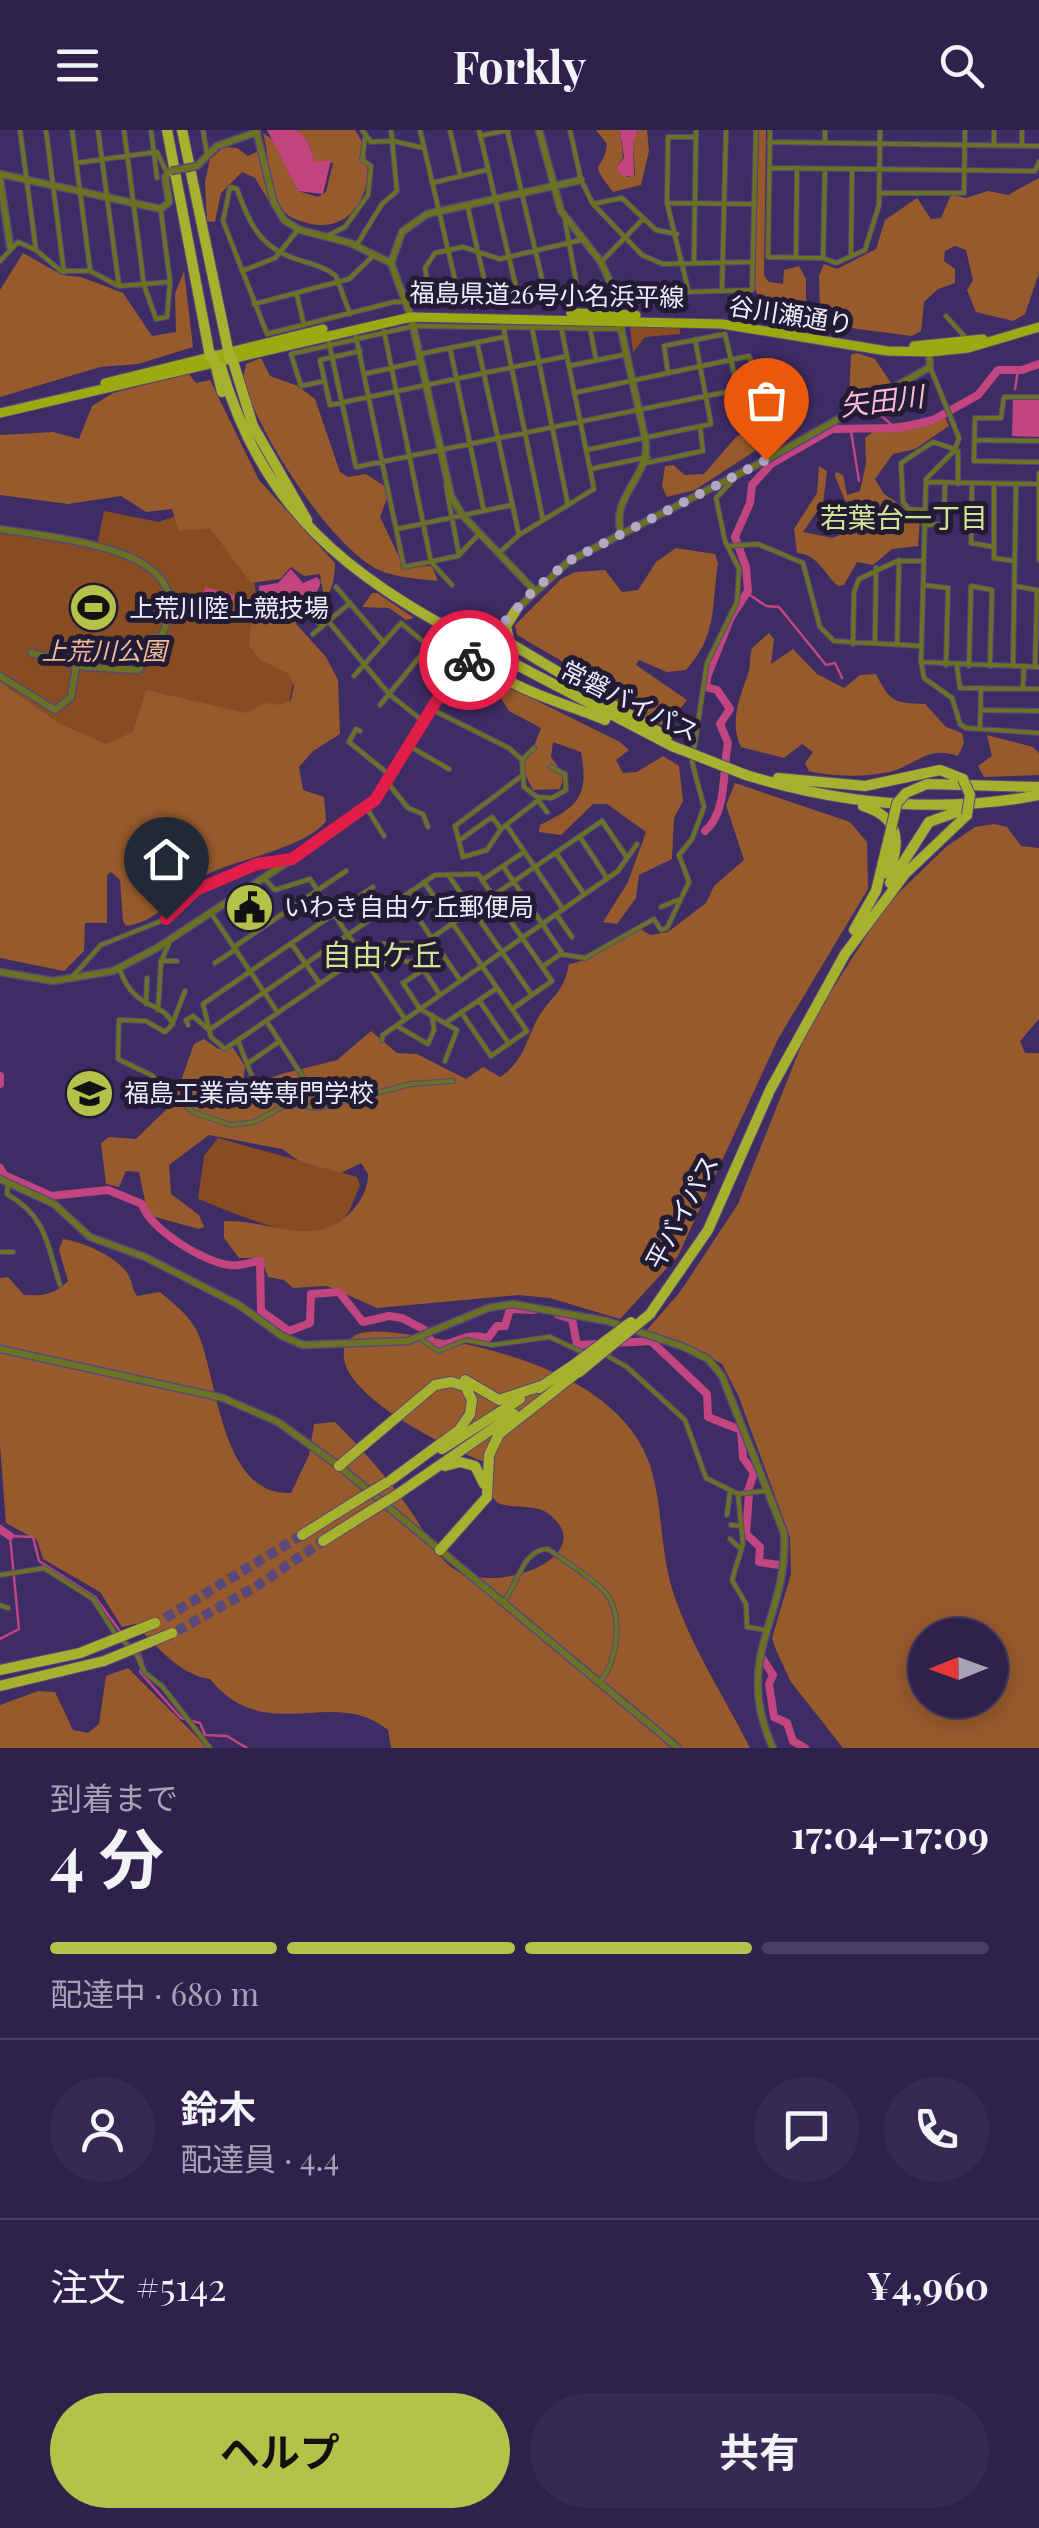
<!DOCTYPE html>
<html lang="ja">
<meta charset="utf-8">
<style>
:root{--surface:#2e214c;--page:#362953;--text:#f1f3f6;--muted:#a7a3b5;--line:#493e64;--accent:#b4c24a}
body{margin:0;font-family:"Playfair Display","Noto Sans JP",serif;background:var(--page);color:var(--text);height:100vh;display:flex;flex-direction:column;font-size:38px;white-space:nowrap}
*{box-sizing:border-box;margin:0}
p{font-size:32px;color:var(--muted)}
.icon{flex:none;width:55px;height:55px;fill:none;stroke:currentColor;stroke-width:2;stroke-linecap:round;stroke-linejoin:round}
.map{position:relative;height:1618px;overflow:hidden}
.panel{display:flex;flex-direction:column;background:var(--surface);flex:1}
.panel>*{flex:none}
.needle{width:65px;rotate:269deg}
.fabs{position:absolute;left:908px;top:1488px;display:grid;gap:20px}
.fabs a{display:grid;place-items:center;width:100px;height:100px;border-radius:50%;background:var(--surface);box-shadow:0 5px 25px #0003,0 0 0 2px var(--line);font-size:50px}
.pin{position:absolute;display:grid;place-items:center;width:85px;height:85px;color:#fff;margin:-102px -42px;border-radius:50% 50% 50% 0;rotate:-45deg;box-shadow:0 0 10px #0007}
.pin .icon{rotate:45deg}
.courier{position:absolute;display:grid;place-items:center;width:100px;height:100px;margin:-50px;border:8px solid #e11d48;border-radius:50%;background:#fff;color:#222;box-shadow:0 2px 12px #0007}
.head em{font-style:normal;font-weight:700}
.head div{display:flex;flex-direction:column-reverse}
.head{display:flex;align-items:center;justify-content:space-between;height:170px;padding:0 50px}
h1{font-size:65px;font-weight:700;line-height:75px}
.bar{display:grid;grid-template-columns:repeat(4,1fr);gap:15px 10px;align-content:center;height:120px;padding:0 50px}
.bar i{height:12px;border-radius:8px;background:var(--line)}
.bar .selected{background:var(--accent)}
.bar p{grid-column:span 4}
.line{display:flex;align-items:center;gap:25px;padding:0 50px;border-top:2px solid var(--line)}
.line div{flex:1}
.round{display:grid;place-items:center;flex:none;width:105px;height:105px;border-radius:52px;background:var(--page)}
.primary-button{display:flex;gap:20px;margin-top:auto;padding:20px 50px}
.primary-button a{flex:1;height:115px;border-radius:60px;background:var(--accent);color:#111;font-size:40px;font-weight:700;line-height:115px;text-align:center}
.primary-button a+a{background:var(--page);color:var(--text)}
header{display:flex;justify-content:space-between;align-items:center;height:130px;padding:0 50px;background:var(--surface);font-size:45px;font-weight:700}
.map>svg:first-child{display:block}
</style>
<header><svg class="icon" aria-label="menu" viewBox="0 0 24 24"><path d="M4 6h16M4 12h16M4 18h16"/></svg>Forkly<svg class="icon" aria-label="search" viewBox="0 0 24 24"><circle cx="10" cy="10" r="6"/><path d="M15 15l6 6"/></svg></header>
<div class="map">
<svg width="1039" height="1618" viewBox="0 0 1039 1618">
<rect width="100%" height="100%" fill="#3e2c65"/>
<path fill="#874d20" d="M630,197H680V204L645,207L633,223Z
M203,376L253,440L258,482L296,537L287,583L153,680L0,584V399L97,416L104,381L159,392Z
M218,1008L357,1047L360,1055C355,1066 351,1082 342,1091C313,1122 231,1081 198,1069L204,1026Z"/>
<path fill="#975a2c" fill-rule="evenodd" d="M296,0H355C383,38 363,108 307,93C297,90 287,87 281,78C266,57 270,26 263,3L273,10L298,61L318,67L326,62L333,33L315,32L307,10Z
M596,0H620L623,28L616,38L628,47L635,45L633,15L638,0H647L649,21L641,55L613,62C586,26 603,46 607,14Z
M759,0H766L764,145L769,152L783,154L784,140L799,136L806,149V181L820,180L819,146L824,134L837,139L876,119L885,90L917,68L931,89L941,88L951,65L966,68L988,61L1008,65L1039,48V143L1025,184L1013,191L976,182L967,160L973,150L966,120L955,116L945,121L944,131L955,139V153L938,159L924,172L921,201L912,206L789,190L782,175L760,171L755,158Z
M224,17L237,18L248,26L259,21L277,85L255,48L242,42L221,63L215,92L207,91L205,52L210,29Z
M23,123L62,145L81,147L123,163L152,206L176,202L175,164L184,141L193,217L138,234L100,237L0,267V160Z
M857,223L875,229L891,253L858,273L849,266L851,225Z
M771,227L789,241L784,260L768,285L764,315L695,360L667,367L662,356L665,336L673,335L685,345L704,344L736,307L750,299V282C771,265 777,258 767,231Z
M261,228L270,246L298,256L315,269L340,342L348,347L366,344L386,357L387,368L380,387L404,437L432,436L438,451C420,449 397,448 379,440C331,418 255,299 243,248L246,234Z
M189,244L196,253L210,250L259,350L335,433C334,471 323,468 298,486L296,494L326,527L338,550L340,604L313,621L299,637L303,660L324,667L326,691C308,716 244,728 212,742C179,756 164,791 126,796L123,791L120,750L111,742L107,745V793H85L84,821L64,841L0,828V552L60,594L106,614L133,602L146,560L246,583L264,573L281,575L291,570L294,556L288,543L260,530L249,515L253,479L254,475L313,472L323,462L320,444L304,446L291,437L280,449L251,453L210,398L179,401L172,379L146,382L121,366L68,374L0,365V305L53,302L79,309L92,276L113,263Z
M945,287L949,296L915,319L893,324L875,349L884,364L920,388L918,416L892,419L873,435L857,432L844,455L838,456C824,444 818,424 797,423L794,399L817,363L819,336L827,341L823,373L803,402L833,408L856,397L835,346L836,342L843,345L847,365L860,361L866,334L865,308L882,295Z
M676,418L715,424L718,433C711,478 718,504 686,540L667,542L639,530L636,535L687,570L676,584L674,596C638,595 619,569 592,551C568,534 543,520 517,505L515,495L561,449L575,442L605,440L622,462L638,460L656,432Z
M372,463H377L414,488L406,490L389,478L362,477Z
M769,503L774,509L771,534L793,519L817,544L844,558L860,545L876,544C890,572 894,573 925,574L946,597L962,603L964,613L958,626C928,615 916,635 890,642C866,647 832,647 809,641L805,633L813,622L802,614L784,628L741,617C729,592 740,567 748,544C751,536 749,527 752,518Z
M501,553L620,612L629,620L616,630L623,643L637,642L663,626L679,636L683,671L674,688L672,729L639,745L636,768L617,794L603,792L628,752L646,702L607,674H593L561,705L539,702L540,695C579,676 589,666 581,622L553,612L551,627L564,645L560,659L533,660L524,642L525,625L533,619L541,598L509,581L495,559Z
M987,605L1033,617L1039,623V645L984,647L978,636L992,626Z
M735,653L850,692L867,712L868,759L778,909L678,1126L620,1189L550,1168L518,1165L377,1178L327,1156L293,1158L284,1150L268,1147L261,1128H239L224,1108V1091C270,1089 317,1121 353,1080C362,1069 368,1058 368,1044L361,1033L341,1043L299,1031L282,1019L209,1005L169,1035L171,1064L199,1085L204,1097L199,1099L148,1085L139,1042L126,1041L119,1057L106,1054L101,1013L109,1007L136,1009L173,973L194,914L204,909L218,919L233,918L245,936L242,960L281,944L337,930L371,901L397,923L417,924L466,949L483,937L500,947C524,932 526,909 538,888C552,864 563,865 569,834C592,832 612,805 639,798L650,805L668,802L706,773L714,756L744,730L726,675Z
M994,694L1007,697L1021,716L1039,718V889L1020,911L1025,923H1039V1618H843L791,1552L776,1520L772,1508L791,1444L790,1407L738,1265L722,1234L685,1213L646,1201L680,1162L738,1074L809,896L886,775L946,717L975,697ZM925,1505H990V1570H925Z
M63,1109C83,1112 116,1126 128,1144C132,1151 132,1159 137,1166L160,1162C174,1174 188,1184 197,1201C218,1246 220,1367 291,1363L309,1325L314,1294L335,1292C362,1319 389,1349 410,1380C423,1398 433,1422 450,1436C488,1469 604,1428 549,1384C537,1374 513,1379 498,1373L492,1367L493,1335C456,1323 348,1270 344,1228C341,1202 367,1200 387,1202C474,1210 619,1241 650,1335C663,1377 660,1421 673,1462C691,1517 724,1566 750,1618H391L388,1600C333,1555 266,1618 210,1549C180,1545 156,1516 135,1494L122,1497L100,1462L43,1429L37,1410L6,1393L0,1315V1148L8,1147L24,1165C43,1166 54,1165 68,1151L59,1120Z
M128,1538L208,1618H0V1575L38,1561L55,1562L73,1600L88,1603L99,1594L106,1546Z"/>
<path fill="#c2457f" d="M267,0H296L307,10L315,32L331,30L323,64L298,61Z
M620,0H638L633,15L634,46H622L616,38L624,28Z
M1013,269L1039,270V307L1012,306Z
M291,439L303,453L317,447L321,452L314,470L288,466L259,473V456L278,453Z
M205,457L235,465L231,479L202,472Z"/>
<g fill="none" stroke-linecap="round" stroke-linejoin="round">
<path stroke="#c2457f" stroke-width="2.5" d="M1015,259L1018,240
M871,277L893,296
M851,301L859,351
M747,463L766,476L779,477L826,535L835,533L842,548
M0,1509L19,1499L10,1406L33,1407L39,1431L95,1467L122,1504
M138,1520L143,1533L140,1542L181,1588L200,1593L205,1605L227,1606L247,1618"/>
<path stroke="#c2457f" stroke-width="8" d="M705,701C728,681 722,641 728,613L720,594L730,579L717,560L706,557L707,547L731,487L748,461L746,437L735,407L750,373L752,355L771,334L832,299L899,298L933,290L978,265L998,240H1022L1039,234
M0,946V954
M0,1038L4,1045L51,1066L108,1060L142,1074C150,1099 203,1132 229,1135C239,1137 250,1132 260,1131L261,1181L289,1201L310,1193L311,1164L339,1162L363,1192L389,1186L402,1188L425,1200L433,1215C456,1217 461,1201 488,1208L497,1196H505L510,1179L534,1180
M558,1185L572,1189L577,1215L600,1214
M614,1213L651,1211L707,1264L708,1287L741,1300L743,1328L754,1343L748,1361
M749,1364L746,1404L760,1417L759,1432L779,1435
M0,1399L10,1406
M762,1528L773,1545L769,1554L774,1587L787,1593L793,1611L805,1618"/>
<path stroke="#59497b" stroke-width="10" stroke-dasharray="10 5" stroke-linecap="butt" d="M165,1488L302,1405
M177,1501L257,1456L323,1411"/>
<defs>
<path id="minor" d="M20,0L36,120
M46,0L64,142
M72,0L90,139
M98,0L119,156
M124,0L144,155L156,189L167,187L170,152
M151,0L157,48
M203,0L207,24
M362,0L371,12L393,11L424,18
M420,0L460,171
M450,0L460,44
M479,0L519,170
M507,0L546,166
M570,0L581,50L593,74L642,125L663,134L751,132
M770,0L768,127L823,128L836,133L865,120L879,75L880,0
M825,0V13
M480,6L508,0
M769,12L1039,16
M994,15V0
M1022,16V0
M76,33L157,22L167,43
M770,38L1035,41L1039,32
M432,53L486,40
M882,63H964L965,0
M669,73L754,74
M593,74L622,68L656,100L677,104
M468,78L489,171
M325,107L345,97L368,65L371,36L362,30L365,8
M356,116L382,74L397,61L391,0
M851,124L852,39
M796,127L797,38
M823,128L825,39
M694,130L696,0
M0,131L18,112L36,120L61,141H90L119,156L170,152L161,82
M601,132L643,89
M242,141L275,128L297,101
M688,159L667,73L668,7H696
M722,159L726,0
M614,164L752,160L756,0
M297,165L304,195
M431,172L425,138L435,123L463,117L500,129L581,110
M254,174L349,149L373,126
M350,184L336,146C325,137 312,134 299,130C261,119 249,94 237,59L230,57L223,91L267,204L394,172H515C534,159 557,169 577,157L565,90
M946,186L965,207
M503,196L543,390
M532,198L568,375
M590,198L596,230
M384,201L431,432L452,455
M356,207L404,437L458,426L479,404
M477,212L519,405
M329,213L356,337L756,256L759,252L749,226L574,263
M450,218L484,381
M360,221L320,230L330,275L567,226
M420,224L504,207
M569,236L627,224
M930,237L959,308L955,320L926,349L921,532L1039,537
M668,243L664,216L725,204L738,260
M364,244L418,232
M325,251L301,256L291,224L414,196L623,199
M1039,267H1004L1001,288H975L974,331L1039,332
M975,310L1039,311
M586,320L711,294L695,209
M646,333L703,321L700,296
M590,339L648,327
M1039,343V430
M926,352L1039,354
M958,354V321
M972,354L971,413L994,417
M994,354V428L1014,431
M446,356L459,425
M924,380L909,379L903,372L901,333L933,312L954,319
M924,395L944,394L945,353
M397,399L512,375
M728,416L758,414L803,433L820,497L834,511L921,516
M499,423L519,405L594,359L561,197
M923,455L948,458L946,535
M1015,456L1037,460L1035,537
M336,457L384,513
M312,486L322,497
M329,492L389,564L424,592
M481,497L491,506
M313,504L350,473
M875,513L876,438
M853,514L854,462L859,449L897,431H923
M897,515L899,430
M921,531L924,548L952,568L960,594L966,598L1039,603
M957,536L960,558L1039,559
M969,536L971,456L992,460L990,536
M1013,536L1016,354
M354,546L401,493L458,541
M1023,557L1024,536
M380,575L436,507
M433,580L509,618L522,630L524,657L537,667L552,668L566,660L565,644L551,637
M981,580L1039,581
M980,598L981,558
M360,601L356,599L349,612L391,646
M409,616L449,639
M522,630L534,618
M523,645L455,696L463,727L487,720L501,699L541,668
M387,652L408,678L423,684L428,697
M538,670L547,682
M366,677L384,706
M507,696L563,779
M580,707L607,748
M460,710L492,687L501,699
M556,723L584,764
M503,736L562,823L542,837
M449,746L532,865
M263,747L275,760L310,749L405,889
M482,750L524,722
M424,752L527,901L491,926L461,882
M373,757L203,874L211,907L225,919L378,814L424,813L602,691L626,726
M404,767L460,850
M661,777L678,770
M211,783L278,883
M556,784L572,807
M291,813L320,854
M234,817L346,741
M560,824L585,828L654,789L661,800L667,798L689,752L679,725L692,709L704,677L692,632L707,533L737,472L739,439L725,411L716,368L736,347
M161,831H177
M215,833L236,819
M119,838C136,884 160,868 173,894L165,902L146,891L119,890L118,929L151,945L193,982L231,995L255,992L289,973L318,978L411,954L453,951
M423,840L403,853L420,879L457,900L445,931
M372,841L390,829L419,833L440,865
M74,845L101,815L166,789L195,760L257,734L292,729
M479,870L509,914
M146,874L147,848
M158,880L161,832L169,813
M173,892L185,861
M267,892L303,947
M447,892L497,858
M188,895L186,890L193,886L209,900L435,745L478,744L552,851L512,879
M397,896L428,914L434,900L432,885
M382,910L383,905L618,741L637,714
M238,911L256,956
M247,934L280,911
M8,1054L7,1064C47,1087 47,1114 60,1155
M0,1122H13
M420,1208L438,1221L466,1210L492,1215L550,1207L584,1223
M604,1224L627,1237L685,1290L706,1348L738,1364L765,1361
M738,1364L743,1414L732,1450L746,1474L747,1497L765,1500
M727,1385L730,1362
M731,1395L741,1396
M730,1409L741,1419
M0,1445L44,1438L93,1469L116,1505
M504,1471C518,1453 523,1419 548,1419C566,1432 590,1446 605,1462C624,1484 617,1530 601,1551
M0,1475L8,1478
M123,1511L135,1521L145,1543L162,1556L210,1618"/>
<path id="tertiary" d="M256,0L274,73L284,90L300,100L350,113L391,133
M539,0L561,81L601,132L611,154L645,308C653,346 610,364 621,403
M197,36L217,16L257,2
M0,44L161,79L169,72L165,47L171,41
M0,49L10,116
M0,399C76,412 238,420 138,540L86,537L31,523
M534,460L463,386L451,366L411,187L391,133L402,102L427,84L581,50
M516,480L569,431L766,330L930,237L929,222
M475,523L508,489
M0,546L55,580L71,567L76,536
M0,842L53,851L113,841L157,818L286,733L375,670L440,565L466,533
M0,1049L54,1074L90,1107L145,1127L239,1175L282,1206L303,1215L408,1211L488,1178L513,1174L607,1191L684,1217L708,1229L722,1246L784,1403C790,1486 731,1526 773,1618
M0,1219L223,1268L278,1292L339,1336L678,1618"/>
<path id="primary" d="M571,183L636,185
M914,216L983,209
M105,253L323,199
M0,283L411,187L722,194L887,221L929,222L968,218L1039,197"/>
<path id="trunk" d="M167,0L210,226
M182,0L230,229
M213,225L222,262
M232,228L253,296L307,390
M221,237C264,382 346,444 475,513
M493,503L667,607
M509,510L506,496L516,480
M486,519L672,616
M475,523C500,558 566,573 605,590
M467,532L485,536
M746,645C841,674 941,684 1039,665
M778,648L865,656L940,640L963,649
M906,663L927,654L1039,657
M863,676C899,687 902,711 888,744
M890,753L929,692L962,680
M854,800L876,761L891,699
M650,1184L708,1100L770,960L845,824L905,744L967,685
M465,1250L499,1270L544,1255
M539,1258L572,1236
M442,1319L520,1269
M339,1336L435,1255L451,1252L465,1256L472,1270L470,1284L459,1300L391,1350
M445,1336L460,1332L475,1336L484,1354
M395,1366L514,1284
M302,1405L361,1368
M323,1411L372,1380
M440,1420L487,1367L489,1325L499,1304L574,1245
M0,1540L80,1523
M0,1556L104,1531"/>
</defs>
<use href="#minor" stroke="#57477a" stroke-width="6"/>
<use href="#tertiary" stroke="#57477a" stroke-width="9"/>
<use href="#primary" stroke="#57477a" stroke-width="11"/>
<use href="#trunk" stroke="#57477a" stroke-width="12"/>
<use href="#minor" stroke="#6b7323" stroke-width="4"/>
<use href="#tertiary" stroke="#6b7323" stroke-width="6"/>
<use href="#primary" stroke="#9ca910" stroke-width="9"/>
<use href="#trunk" stroke="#a6b22e" stroke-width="10"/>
<defs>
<path id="tertiary-bridge" d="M171,41L197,36"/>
<path id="trunk-bridge" d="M479,509L490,515
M672,616L746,645
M963,649L970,665L967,685
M891,699L897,673L906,663
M572,1236L631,1192
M578,1243L650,1184
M361,1368L386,1353
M372,1380L395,1366
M80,1523L155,1493
M104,1531L172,1503"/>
</defs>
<use href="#tertiary-bridge" stroke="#57477a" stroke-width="9" stroke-linecap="butt"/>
<use href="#trunk-bridge" stroke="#57477a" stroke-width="12" stroke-linecap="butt"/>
<use href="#tertiary-bridge" stroke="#6b7323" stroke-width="6"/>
<use href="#trunk-bridge" stroke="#a6b22e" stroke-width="10"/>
</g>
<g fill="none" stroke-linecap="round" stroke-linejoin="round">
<path stroke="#b1a9c6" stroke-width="10" stroke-dasharray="0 18" d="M469,530L534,460L569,431L766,330"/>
<path stroke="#e11d48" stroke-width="12" d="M166,789L196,760L257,734L292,729L375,670L440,565L469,530"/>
</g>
<defs>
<symbol id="stadium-disc" viewBox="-11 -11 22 22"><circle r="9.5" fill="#b4c24a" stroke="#221b35"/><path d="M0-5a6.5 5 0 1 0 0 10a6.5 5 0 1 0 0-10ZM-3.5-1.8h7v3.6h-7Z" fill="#111"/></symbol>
<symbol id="civic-disc" viewBox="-11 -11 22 22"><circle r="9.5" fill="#b4c24a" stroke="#221b35"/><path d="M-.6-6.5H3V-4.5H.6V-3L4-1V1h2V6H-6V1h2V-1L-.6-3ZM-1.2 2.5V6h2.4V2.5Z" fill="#111"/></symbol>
<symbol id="university-disc" viewBox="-11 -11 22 22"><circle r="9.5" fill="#b4c24a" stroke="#221b35"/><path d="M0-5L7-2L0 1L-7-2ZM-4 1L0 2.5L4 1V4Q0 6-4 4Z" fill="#111"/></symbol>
</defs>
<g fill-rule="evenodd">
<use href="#stadium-disc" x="66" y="450" width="55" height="55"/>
<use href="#civic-disc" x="222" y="750" width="55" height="55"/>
<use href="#university-disc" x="62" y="936" width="55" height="55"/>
</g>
<g text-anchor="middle" stroke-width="10" stroke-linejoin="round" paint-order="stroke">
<g font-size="25" fill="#efecfa" stroke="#221b35">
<text transform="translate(547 165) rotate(1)" y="9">福島県道26号小名浜平線</text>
<text transform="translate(791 185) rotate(9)" y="9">谷川瀬通り</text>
<text transform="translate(630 571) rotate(26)" y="9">常磐バイパス</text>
<text transform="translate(682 1082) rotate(-62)" y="9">平バイパス</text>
</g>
<g font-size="25" fill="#efecfa" stroke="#221b35" text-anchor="start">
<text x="129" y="487">上荒川陸上競技場</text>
<text x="284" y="786">いわき自由ケ丘郵便局</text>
<text x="124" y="972">福島工業高等専門学校</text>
</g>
<g font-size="25" font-style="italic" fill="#f2bb97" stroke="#221b35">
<text x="104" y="530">上荒川公園</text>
</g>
<g font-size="28" font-style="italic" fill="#fcbbd3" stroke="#221b35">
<text transform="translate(882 271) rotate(-7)" y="10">矢田川</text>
</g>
<g font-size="28" fill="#d6e194" stroke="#221b35">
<text x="904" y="398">若葉台一丁目</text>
</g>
<g font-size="30" fill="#d6e194" stroke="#221b35">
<text x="382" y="836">自由ケ丘</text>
</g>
</g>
</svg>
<div class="fabs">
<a><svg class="needle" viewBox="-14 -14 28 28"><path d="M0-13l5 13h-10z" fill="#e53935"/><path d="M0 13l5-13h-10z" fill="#a7a3b5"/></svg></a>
</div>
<div class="pin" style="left:766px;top:330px;background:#ea580c"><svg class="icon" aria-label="bag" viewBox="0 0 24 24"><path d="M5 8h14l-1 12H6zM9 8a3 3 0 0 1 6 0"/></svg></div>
<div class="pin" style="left:166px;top:789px;background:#1f2937"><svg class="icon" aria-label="home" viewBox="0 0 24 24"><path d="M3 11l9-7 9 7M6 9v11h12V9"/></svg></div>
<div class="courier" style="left:469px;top:530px"><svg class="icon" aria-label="bike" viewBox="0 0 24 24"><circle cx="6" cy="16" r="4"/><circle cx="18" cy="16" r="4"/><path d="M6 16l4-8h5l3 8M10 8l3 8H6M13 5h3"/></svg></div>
</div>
<section class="panel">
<div class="head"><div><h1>4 分</h1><p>到着まで</p></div><em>17:04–17:09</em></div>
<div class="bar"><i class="selected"></i><i class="selected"></i><i class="selected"></i><i></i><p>配達中 · 680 m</p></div>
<div class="line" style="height:180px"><a class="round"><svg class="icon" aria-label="person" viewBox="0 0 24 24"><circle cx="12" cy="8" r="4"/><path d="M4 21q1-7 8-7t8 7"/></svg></a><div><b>鈴木</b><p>配達員 · 4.4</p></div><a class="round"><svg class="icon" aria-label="chat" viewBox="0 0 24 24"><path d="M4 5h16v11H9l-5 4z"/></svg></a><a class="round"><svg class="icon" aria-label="phone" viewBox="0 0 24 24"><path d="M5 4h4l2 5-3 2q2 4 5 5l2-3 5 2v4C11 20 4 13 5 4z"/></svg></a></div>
<div class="line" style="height:130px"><div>注文 #5142</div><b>¥4,960</b></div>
<div class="primary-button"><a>ヘルプ</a><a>共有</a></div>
</section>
